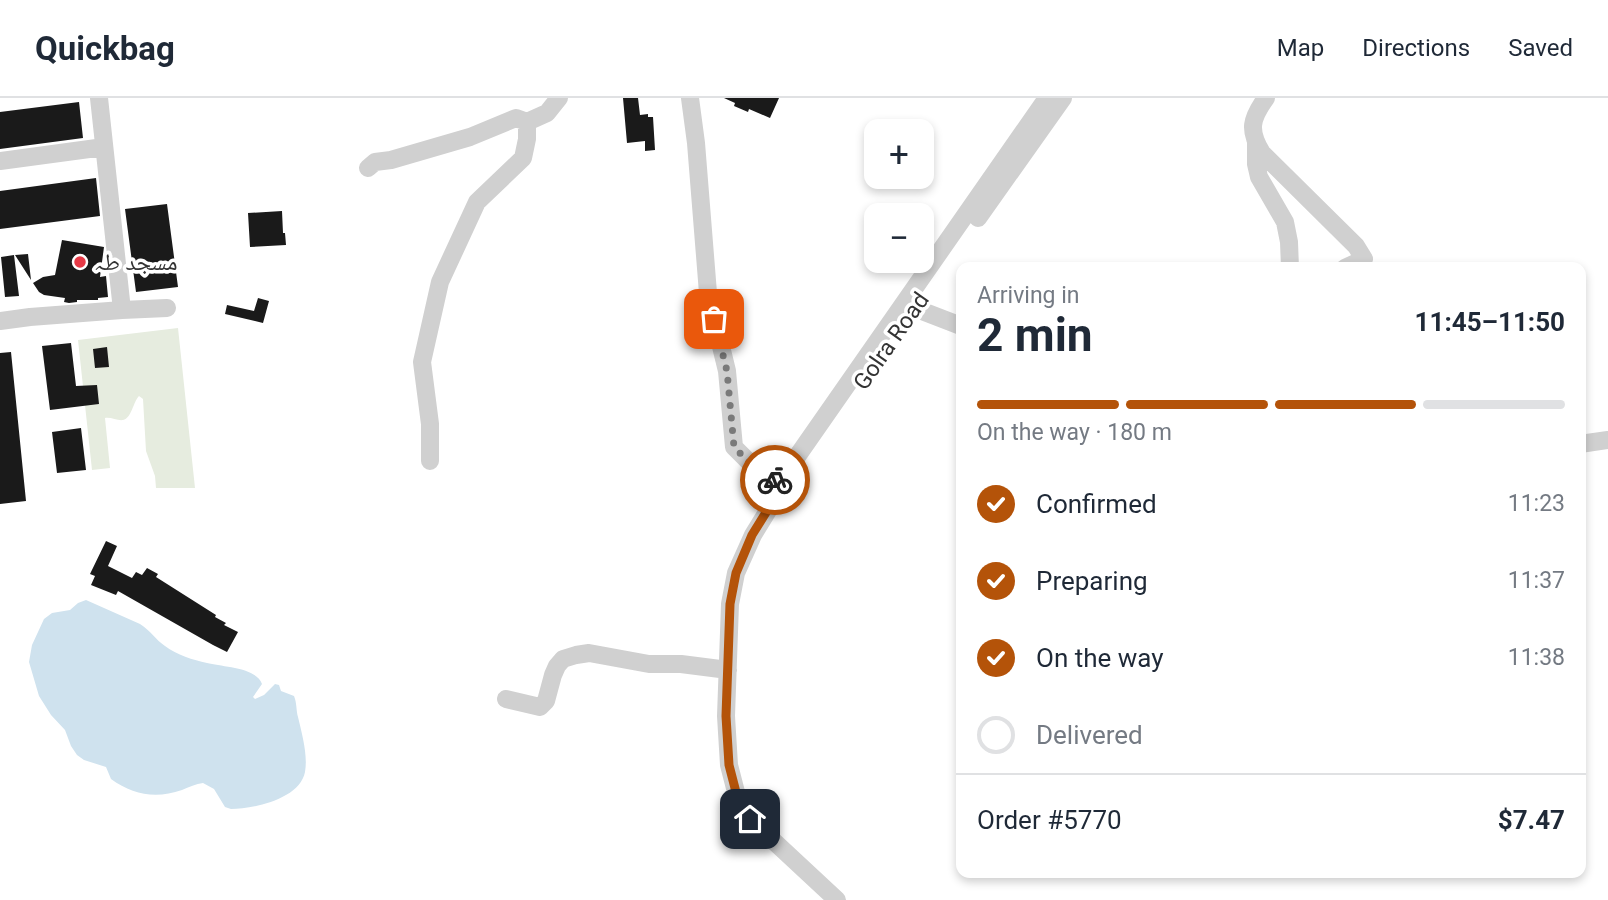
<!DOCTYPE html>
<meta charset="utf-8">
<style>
:root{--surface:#fff;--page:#f6f6f7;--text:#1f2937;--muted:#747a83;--line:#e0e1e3;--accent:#b45309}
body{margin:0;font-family:Roboto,"Noto Naskh Arabic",sans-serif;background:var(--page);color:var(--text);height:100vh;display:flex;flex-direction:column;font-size:26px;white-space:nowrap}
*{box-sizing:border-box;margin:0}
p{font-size:23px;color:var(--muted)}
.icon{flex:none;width:38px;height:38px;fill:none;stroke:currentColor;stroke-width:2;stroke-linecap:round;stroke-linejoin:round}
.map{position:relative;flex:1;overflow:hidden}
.side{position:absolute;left:956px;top:164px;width:630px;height:616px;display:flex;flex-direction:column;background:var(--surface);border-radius:14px;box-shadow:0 4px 10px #0003}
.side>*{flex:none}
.fabs{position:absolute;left:864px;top:21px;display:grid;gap:14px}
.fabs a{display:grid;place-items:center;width:70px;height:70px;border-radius:14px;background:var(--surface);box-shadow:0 4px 10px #0003;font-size:35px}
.pin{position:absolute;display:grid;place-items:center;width:60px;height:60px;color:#fff;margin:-30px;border-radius:14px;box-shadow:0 4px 10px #0006}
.courier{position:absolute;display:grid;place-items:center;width:70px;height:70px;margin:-35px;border:5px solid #b45309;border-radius:50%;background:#fff;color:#222;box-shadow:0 2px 9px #0007}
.overview em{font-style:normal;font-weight:700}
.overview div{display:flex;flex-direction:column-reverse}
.overview{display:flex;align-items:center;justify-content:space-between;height:119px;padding:0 21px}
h1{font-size:46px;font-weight:700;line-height:52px}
.bar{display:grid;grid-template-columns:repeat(4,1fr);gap:10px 7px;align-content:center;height:84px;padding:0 21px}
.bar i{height:9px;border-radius:5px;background:var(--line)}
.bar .current{background:var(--accent)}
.bar p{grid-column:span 4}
.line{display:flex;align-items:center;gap:18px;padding:0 21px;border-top:2px solid var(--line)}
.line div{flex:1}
ol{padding:0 21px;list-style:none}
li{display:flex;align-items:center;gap:21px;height:77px}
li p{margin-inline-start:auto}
li .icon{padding:7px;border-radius:50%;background:var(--accent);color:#fff;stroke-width:4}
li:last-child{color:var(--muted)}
li i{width:38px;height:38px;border:4px solid var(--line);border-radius:50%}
header{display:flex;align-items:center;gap:42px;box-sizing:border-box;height:98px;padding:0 35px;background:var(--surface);border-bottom:2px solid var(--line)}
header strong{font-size:33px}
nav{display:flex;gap:38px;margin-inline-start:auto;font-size:24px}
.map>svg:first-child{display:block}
</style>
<header>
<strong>Quickbag</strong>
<nav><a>Map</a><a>Directions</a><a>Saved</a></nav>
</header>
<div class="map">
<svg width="1608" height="802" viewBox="0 0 1608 802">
<rect width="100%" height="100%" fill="#fff"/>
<path fill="#e6ecdf" d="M178,230L195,390H156L155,378L146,353L143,301L139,298C133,304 132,320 123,322C118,323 111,319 105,320L110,370L92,372L78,242Z"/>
<path fill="#cfe2ee" d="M86,502L140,526C150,532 156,542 165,548C177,557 193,562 207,565C222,569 256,569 262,586L253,599L255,601L264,597L275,586L279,587L281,593L294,598C297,605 296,612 298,619C302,636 308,657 305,674C300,701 253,711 231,711L225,709L214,691L203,685C196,686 189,689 182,692C156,701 133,697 111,681L106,669L84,662L77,657L71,648L65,632L51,617L39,598L29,564L32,547L44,521L52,515L70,512L78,505Z"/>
<path fill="#1a1a1a" d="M623,0H638L640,17L648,16V19H653L655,52L645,53V43L627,45Z
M724,0H779L770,20L749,11L748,14L734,8L735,5Z
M79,4L83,40L0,51V14Z
M96,80L100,118L0,131V93Z
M167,106L178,189L136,194L125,111Z
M282,113L283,135H285L286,147L250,149L248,115Z
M62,142L104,149L100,179L106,178L108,199L98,200V202H77V204L69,205L64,204L65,200L44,197L39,194L33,185L43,179L55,177Z
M28,156L31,182L15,157Z
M14,157L19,198L5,199L1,159Z
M258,200L269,203L263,225L225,216L227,207L254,213Z
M71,245L76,288L97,287L99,306L50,312L42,248Z
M107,249L109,269L95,270L93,251Z
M11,254L26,403L0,406V255Z
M81,330L86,372L57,375L52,334Z
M106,443L117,448L108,468L132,480L136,474L142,477L147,470L158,476L156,479L216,517L215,519L226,525L224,527L238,534L227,554L213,547L118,493L116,497L91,487L95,478L90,476Z"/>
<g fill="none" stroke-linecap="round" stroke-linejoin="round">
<path stroke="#d0d0d0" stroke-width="18" d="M690,0L696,45L708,195L727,273L734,349L749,364L783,387
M1266,0C1251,21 1248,32 1262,55L1356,148L1364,161L1345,170
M1256,44V66L1259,79L1285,124L1289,144L1290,170
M0,63L104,49
M368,70L375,64L391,62L470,39L516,20L527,24L547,15L559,0
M978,120L1063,0
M904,206L961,228
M122,212L167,210
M0,223L30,219L122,212L99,0
M1580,346L1608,342
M430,363V326L422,264L440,184L477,104L523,60L527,41V24
M506,601L540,609L546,603L553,577L557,568L563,561L576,557L589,555L649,566H681L728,572
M837,802L750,721L737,698L729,667L726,618L730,506L736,475L753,437L788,380L796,360L1047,0"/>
</g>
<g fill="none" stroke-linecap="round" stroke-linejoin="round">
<path stroke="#7a7a7a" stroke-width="7" stroke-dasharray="0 12.6" d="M714,221L727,273L734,349L749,364L775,382"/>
<path stroke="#b45309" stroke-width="9" d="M750,721L737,698L729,667L726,618L730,506L736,475L752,437L783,387L775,382"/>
</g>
<circle fill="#e63946" stroke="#fff" stroke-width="2.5" cx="80" cy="164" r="7"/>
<g text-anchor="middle" stroke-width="7" stroke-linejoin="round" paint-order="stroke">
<g font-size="23" fill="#333" stroke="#fff" text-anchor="start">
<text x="94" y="172">مسجد طہ</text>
</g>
<g font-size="23" fill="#333" stroke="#fff">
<text transform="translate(891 243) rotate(-55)" y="8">Golra Road</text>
</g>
</g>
</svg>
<div class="fabs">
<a>+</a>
<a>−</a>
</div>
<div class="pin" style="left:714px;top:221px;background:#ea580c"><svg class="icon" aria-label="bag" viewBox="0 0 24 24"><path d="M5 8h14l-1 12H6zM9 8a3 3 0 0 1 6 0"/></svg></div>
<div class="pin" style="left:750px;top:721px;background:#1f2937"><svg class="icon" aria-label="home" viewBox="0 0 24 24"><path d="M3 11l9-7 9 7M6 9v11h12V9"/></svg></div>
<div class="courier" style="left:775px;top:382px"><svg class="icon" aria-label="bike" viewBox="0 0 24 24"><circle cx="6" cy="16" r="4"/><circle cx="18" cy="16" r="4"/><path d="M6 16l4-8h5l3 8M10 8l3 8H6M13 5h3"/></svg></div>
<section class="side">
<div class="overview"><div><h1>2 min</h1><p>Arriving in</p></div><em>11:45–11:50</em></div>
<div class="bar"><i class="current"></i><i class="current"></i><i class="current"></i><i></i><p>On the way · 180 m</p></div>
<ol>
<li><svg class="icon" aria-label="check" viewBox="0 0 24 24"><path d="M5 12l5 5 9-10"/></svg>Confirmed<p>11:23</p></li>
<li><svg class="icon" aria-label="check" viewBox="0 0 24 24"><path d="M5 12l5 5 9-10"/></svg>Preparing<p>11:37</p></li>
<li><svg class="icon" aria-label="check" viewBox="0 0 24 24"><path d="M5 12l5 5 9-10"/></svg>On the way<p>11:38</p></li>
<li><i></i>Delivered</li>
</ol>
<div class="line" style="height:91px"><div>Order #5770</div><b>$7.47</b></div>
</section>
</div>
